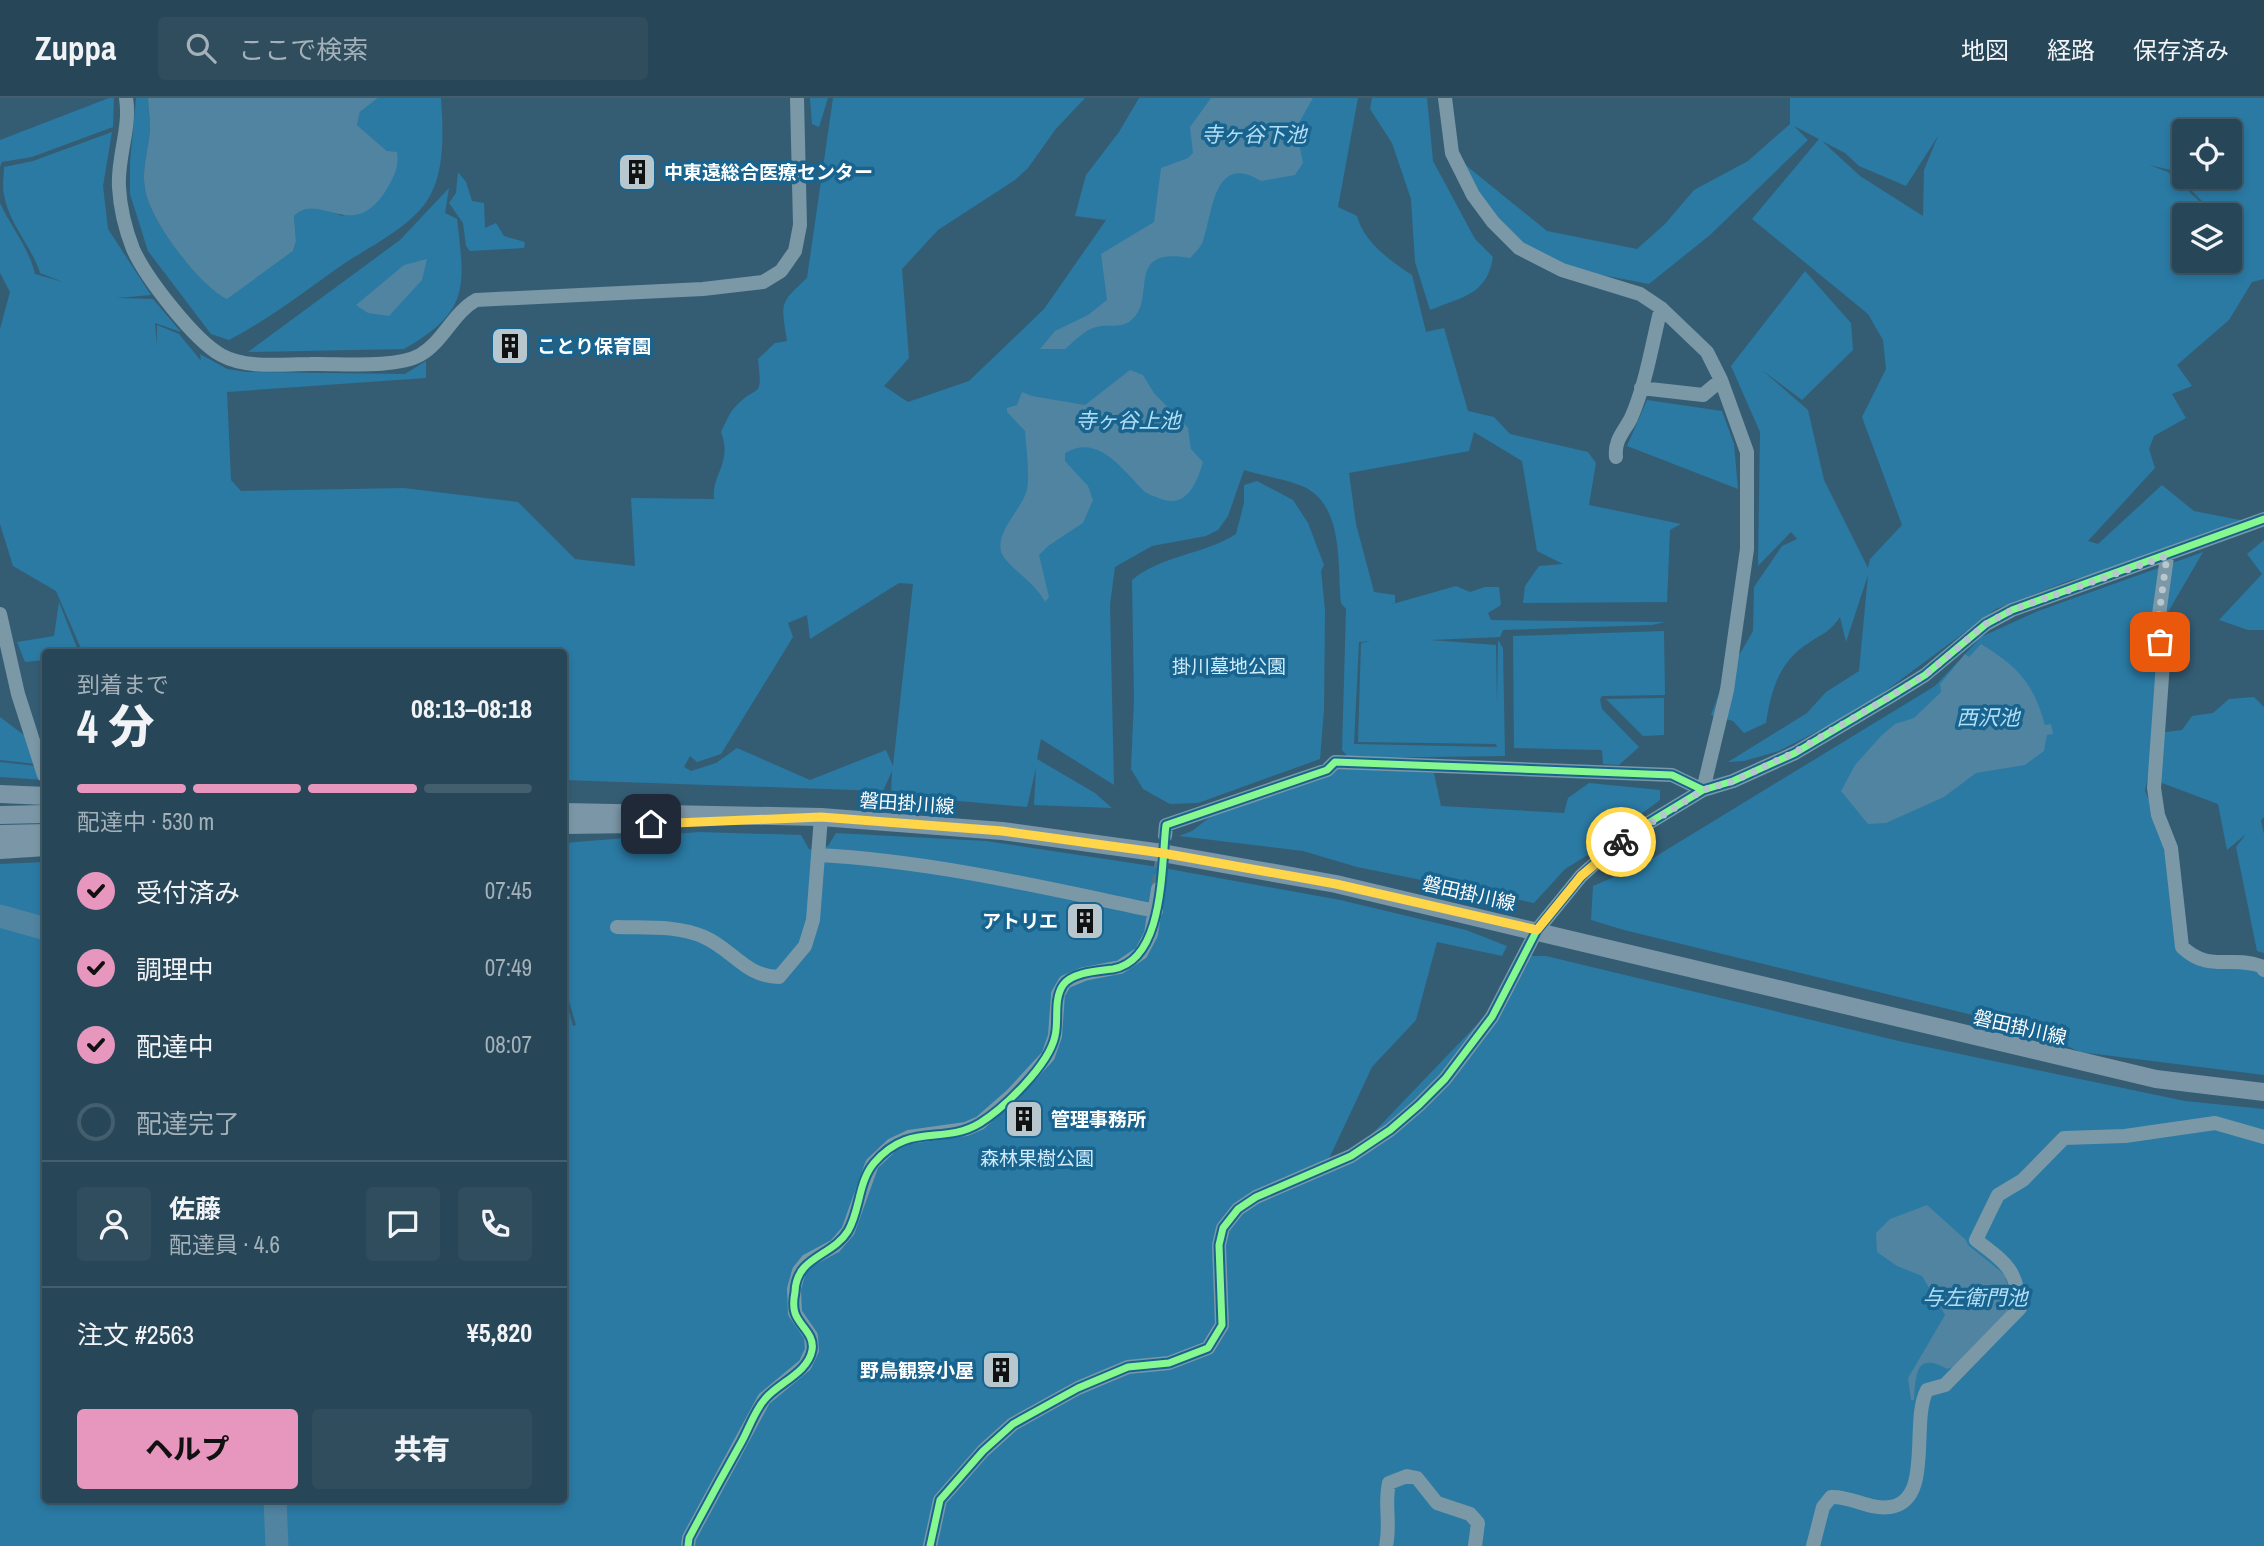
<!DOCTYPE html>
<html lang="ja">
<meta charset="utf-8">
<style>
:root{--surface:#274657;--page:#2f4d5d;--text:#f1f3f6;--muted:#a4b1ba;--line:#435e6d;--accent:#e797bd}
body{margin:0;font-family:"Archivo Narrow","Noto Sans JP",sans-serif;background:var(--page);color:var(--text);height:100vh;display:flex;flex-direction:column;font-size:26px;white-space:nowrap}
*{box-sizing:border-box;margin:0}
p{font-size:23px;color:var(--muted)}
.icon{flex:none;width:38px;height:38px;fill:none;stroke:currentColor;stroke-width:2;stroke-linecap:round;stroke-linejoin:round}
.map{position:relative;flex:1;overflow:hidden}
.side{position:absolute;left:42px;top:551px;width:525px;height:854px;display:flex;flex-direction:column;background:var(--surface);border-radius:7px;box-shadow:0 4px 10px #0003,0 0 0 2px var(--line)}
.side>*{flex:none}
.fabs{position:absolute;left:2172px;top:21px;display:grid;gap:14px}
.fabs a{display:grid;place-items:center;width:70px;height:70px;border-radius:7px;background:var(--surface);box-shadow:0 4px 10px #0003,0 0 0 2px var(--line);font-size:35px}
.pin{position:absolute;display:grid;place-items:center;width:60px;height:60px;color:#fff;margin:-30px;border-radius:14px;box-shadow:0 4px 10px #0006}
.courier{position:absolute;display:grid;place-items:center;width:70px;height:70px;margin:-35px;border:5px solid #ffd54a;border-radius:50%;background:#fff;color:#222;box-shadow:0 2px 9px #0007}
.headline em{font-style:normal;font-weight:800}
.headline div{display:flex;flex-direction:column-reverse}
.headline{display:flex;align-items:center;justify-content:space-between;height:119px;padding:0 35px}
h1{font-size:46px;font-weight:800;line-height:52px}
.bar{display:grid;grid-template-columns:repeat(4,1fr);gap:10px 7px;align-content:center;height:84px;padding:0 35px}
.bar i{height:9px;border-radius:5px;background:var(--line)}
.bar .on{background:var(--accent)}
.bar p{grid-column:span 4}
.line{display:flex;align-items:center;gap:18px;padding:0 35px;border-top:2px solid var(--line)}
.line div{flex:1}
.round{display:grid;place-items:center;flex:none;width:74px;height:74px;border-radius:7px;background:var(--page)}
ol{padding:0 35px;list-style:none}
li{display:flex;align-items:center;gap:21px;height:77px}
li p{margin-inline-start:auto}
li .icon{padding:7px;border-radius:50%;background:var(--accent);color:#111;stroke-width:4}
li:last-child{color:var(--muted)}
li i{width:38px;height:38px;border:4px solid var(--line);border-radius:50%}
.action{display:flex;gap:14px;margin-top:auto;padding:14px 35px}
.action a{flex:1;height:80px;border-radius:7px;background:var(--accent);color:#111;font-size:28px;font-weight:800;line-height:80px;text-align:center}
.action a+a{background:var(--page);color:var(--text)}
header{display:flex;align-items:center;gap:42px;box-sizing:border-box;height:98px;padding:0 35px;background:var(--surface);border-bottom:2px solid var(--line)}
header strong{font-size:33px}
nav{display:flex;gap:38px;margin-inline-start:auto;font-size:24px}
.search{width:490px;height:63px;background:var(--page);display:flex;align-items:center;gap:18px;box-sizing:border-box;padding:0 24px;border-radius:7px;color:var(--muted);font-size:26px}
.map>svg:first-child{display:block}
</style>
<header>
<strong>Zuppa</strong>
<div class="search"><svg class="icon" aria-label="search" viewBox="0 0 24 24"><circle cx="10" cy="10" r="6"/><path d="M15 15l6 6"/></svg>ここで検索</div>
<nav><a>地図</a><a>経路</a><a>保存済み</a></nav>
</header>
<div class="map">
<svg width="2264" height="1448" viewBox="0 0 2264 1448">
<rect width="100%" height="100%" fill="#345d74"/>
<path fill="#2a7aa4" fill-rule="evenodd" d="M109,0H114L113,29L32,59L2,64L0,69V42Z
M136,0H148C148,9 150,18 150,27C150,48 141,69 145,91C149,121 199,188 227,200L293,153L296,143L294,118C309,104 326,113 343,118L387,53L357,27L360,14L378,0H441C443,32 446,76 426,104C408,130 371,148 345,165C306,192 271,220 229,242L211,236L148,153L130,96V64Z
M810,0H828L819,29L812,26Z
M833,0H1085L1055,32L1028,70L1015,82L938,132L902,171L909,260L884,288L908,304L969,283L1044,211L1106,122L1075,118L1086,77L1119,34L1139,0H1358L1338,109L1357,118C1364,144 1389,162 1412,177L1426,234L1444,230L1468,313L1494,319L1510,336L1588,354L1596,365L1589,407L1681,426L1670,432L1667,504L1523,505L1525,488L1539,468L1563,466L1537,453L1522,363L1474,334L1469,353L1349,375L1356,426L1374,494L1395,497V505L1389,507L1456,488L1470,494L1485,489H1499L1501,507L1488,515L1491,522L1665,524L1652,527L1503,532L1500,539L1430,542L1496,547L1497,608L1498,542L1503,550L1505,658L1349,660L1342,652L1346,511L1341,505C1337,469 1345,406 1302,388C1284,381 1263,378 1244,372L1228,418L1218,432L1206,438L1152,448L1115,469L1110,507L1114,687L1041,641L1037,661L1095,695L1112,710L1034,707L1036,670L1027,709L891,697L892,673L883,693L564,682V555H83L56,493L13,468L0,426V231L10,194L0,175V105C11,129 29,150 35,176L63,184L40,175C31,147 9,126 4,97C2,88 4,78 4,69L33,63L112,34L103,88L108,131L151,197L117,200L153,201L181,234L155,225L157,247V227L179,236L201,263L200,256L227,271L247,274L405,276L426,263V280L227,294L231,382L241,393L404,390L518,404L575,461L635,468L631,400L714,401C711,377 733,365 721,334C725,326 729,315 736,308C758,285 763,303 758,261L775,245L787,243C781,204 779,206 807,180ZM899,485L913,486L893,668L886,652L810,682L737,650L716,665L691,673L684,669L690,658L697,664L721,656L793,539L788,525L807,517L810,541ZM1370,543L1361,545L1358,644L1496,646L1497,649L1354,646L1359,544Z
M1372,0H1427L1433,63L1475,141L1493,159C1487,197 1462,199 1430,212L1415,164L1411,101L1392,45L1370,11Z
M1790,0H2264V181L2252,184L2229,222L2177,267L2192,288L2172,296L2186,320L2154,338L2149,351L2155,370L2088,443L2098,446L2162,387L2194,413L2245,423L2126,471L2071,482L1996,511L1876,600L1841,621L1779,653L1744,663L1728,664L1807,615L1826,594L1859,573L1868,477L1846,544L1840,519C1827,537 1824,534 1807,546C1779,564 1771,593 1766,625L1744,635L1733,623L1711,617L1723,585L1753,533L1754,489L1782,448L1797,441L1791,434L1758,468L1760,334L1731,268L1805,173L1851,225L1853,252L1802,302L1762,272L1808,312L1824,382L1868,470L1870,461L1902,427L1862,319L1886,271L1883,242L1868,216L1752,121L1819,41L1794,28L1808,42L1710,137L1649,186L1555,168L1503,134L1452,56L1547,133L1637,151L1665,126L1694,92L1748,63L1790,26ZM2184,33H2230V79H2184ZM1938,38L1924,72L1923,118L1860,78L1822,43L1845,55L1859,68L1906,88ZM2149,67L2171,72L2216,117H2230V129L2237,130L2230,132V163H2184V117H2214L2168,74Z
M458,74L466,84L472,103L484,105L485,130L496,125L504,138L525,144L524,150L470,153L466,148L463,125L449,105L456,95Z
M449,90L445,115L457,121C465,189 470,213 404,251L248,254L400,142Z
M1647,302L1722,313L1734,346L1738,391L1627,348Z
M1257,383L1293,402L1308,425L1324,467L1321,473L1325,512L1324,612L1320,661L1198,705L1170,706L1143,691L1131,671L1134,601L1132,482C1162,457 1203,457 1236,436L1244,405V387Z
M2264,442V532H2248L2219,522L2262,476L2247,456Z
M2203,454L2161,526L2158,635L2182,632L2192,618L2213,615L2229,601L2254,599L2264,609V719L2261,722L2264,736V855L2257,853L2236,749L2246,736L2227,752L2218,706L2154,682L2155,643L2145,693L2171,750L2182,849L2264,872V977L2080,954L2030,931L1624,832L1591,822L1593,788L1640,768L1935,588L1981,539L2038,513Z
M59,504L79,555H46L45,562L25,564L17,544L54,538Z
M1664,533L1665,597L1602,598L1600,601L1602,611L1639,649L1619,667L1603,666L1602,652L1514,650L1513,538Z
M1664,600V637L1643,638L1606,601Z
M0,619L45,653V667L0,662Z
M0,664L45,669V682L0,679Z
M1337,669L1434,675L1441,708L1564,715L1568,700L1589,685L1660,692V702L1600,746L1599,750L1565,771L1534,805L1357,769L1303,753L1179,738L1192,733L1214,716Z
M699,734L801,737L809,751L818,753V749L828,748L836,735L986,743L1158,769L1340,802L1466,832L1507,848L1502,858L1437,844L1416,922L1372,969L1326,1067L1351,1058L1511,891L1530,858H1546L1903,944L2185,1003L2264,1011V1448H0V766L45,764L46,1402H564V895L573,928L576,927L564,887V745Z"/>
<path fill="#5084a1" d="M148,0H378L360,14L357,27L387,53L397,54C399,69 395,76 388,89C354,148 321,92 294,118L296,143L293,153L227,201C199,188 149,121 145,91C141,69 150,48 150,27C150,18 148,9 148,0Z
M1211,0H1313L1296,30L1303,65L1295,77L1261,83C1214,54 1213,113 1203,143C1201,149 1195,155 1190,160C1121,148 1160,203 1129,224C1120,230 1106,226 1096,229C1084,232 1075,243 1065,251H1040L1055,233L1088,217L1107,202L1101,156L1154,124L1161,70L1188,60L1193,55L1190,29Z
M427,161L422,182L389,218L368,215L356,207L404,167Z
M1130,272L1143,277L1154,295L1188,330L1191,351L1203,364C1196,388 1185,413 1156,399C1151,397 1145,395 1142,391C1122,371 1098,335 1065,355V363L1088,388L1093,402L1083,425L1048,448L1039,457L1049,499L1045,504C1035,484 1008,469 1002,456C993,435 1023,411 1027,391C1030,378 1026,347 1025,333L1007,314V310L1017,307L1022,294L1032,298L1085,307Z
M1981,546C2018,569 2033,584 2045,627L2051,626L2053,636L2047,637L2044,653L2025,667L1976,675L1944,699L1886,725L1868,726L1841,693L1855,667L1881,638L1895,626L1914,620L1941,594L1940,586L1965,556L1969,559Z
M1927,1107L1966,1142L1968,1147L2004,1176L2011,1196L2009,1212L1963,1266L1947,1271C1915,1253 1916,1277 1914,1302H1911L1908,1280L1945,1217L1922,1178L1897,1168L1877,1154L1876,1135L1890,1121Z"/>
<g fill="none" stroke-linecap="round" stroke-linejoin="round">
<path stroke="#5084a1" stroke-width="23" d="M0,818L46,831
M275,1402L277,1448"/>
<path stroke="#527589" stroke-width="14" stroke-dasharray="14 7" stroke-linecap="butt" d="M1158,791L1164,746"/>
<path stroke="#7b98a7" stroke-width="14" d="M126,0C131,30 117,59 119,89C120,109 126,133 133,151C146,180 194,242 221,257C246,271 282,266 310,266C338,265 395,271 420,257C443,244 453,215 476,202L703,191L763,184L781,173L795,153L800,127L797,0
M1445,0L1452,55L1473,97L1493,124L1519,150L1562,172L1640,196L1661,210L1707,254L1721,282L1747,354V451L1727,592L1703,692
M1641,290L1703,297L1721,282
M1616,359C1614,342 1624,334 1631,320C1646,286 1652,246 1661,210
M2167,459L2158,524L2163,565L2154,690L2158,717L2171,750L2182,849C2210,875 2229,857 2261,868L2264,872
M0,516L18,596L44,677
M1165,738L1166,727L1327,672L1335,664L1672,677L1703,692
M818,757C933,763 1045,790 1156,813
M617,829C645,830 677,827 704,839C732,851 746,879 779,879L805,848L813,822L821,719
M688,1448L689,1440L764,1301L805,1267L812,1252L811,1238L795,1215L794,1191L799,1173L807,1163L835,1148L848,1133L872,1066L892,1047L909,1039L966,1031L980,1025L1012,997L1048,958L1055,938L1058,896L1065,884L1084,876L1120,869L1141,855L1151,836L1158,791
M930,1448L940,1402L983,1353L1013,1326L1078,1290L1128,1269L1169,1265L1208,1250L1222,1227L1219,1147L1223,1130L1238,1111L1256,1099L1351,1058L1390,1032L1419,1007L1445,981L1492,919L1537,832L1581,778L1602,759L1632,735L1703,692L1733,683L1795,655L1891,598L1925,577L1986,526L2012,512L2264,421
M1386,1448C1391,1424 1384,1407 1389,1385L1407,1378L1417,1380L1437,1405L1470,1416L1478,1425L1475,1448
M1813,1448L1823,1409L1831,1399C1852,1398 1869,1412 1890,1409C1934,1403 1910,1324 1927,1292L1945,1287L2020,1210C2017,1171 2006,1165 1976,1142L1998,1097L2023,1082L2064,1040L2125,1038L2215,1025L2264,1039"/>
<path stroke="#7b97a7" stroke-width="18" d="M0,696L46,698
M564,714L821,719L1002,733L1162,755L1336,786L2156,981L2264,994
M0,717L46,716
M564,727L639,726
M0,736L46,735
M0,752L46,749"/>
<defs>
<path id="cycleway" d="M688,1448L689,1440C706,1408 724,1375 742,1343C749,1330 755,1312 765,1301C778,1285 808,1275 812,1252C815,1236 799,1228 795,1215C793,1209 794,1199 795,1194C796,1158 832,1159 848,1133C860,1113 858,1084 874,1065C910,1023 942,1048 980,1025C1004,1010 1049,967 1055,938C1059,922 1053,902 1063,887C1072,874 1098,873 1113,871C1165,862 1161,768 1166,727L1327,672L1335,664L1672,677L1703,692
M930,1448L940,1402L983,1353L1013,1326L1078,1290L1128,1269L1169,1265L1208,1250L1222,1227L1219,1147L1223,1130L1238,1111L1256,1099L1351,1058L1390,1032L1419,1007L1445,981L1492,919L1537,832L1581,778L1602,759L1632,735L1703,692L1733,683L1795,655L1891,598L1925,577L1986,526L2012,512L2264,421"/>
</defs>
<use href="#cycleway" stroke="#19648f" stroke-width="11"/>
<use href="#cycleway" stroke="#87f88f" stroke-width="7"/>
</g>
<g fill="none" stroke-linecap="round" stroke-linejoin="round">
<path stroke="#b8c6ce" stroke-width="7" stroke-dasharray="0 12.6" d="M1621,744L1703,692L1734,683L1795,654L1891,598L1925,577L1986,526L2012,512L2167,458L2158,524L2160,544"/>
<path stroke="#ffd54a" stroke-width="9" d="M651,726L821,719L1002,733L1162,755L1336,786L1537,832L1581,778L1621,744"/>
</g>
<defs>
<symbol id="building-square" viewBox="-11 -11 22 22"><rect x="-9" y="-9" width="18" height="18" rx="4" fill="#b8c6ce" stroke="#19648f"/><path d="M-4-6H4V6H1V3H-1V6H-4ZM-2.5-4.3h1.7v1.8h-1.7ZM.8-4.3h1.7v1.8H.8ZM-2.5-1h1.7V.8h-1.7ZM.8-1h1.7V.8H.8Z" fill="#111"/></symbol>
</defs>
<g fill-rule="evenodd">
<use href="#building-square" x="615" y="52" width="44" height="44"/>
<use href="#building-square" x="488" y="226" width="44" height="44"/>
<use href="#building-square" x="1063" y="801" width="44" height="44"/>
<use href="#building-square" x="1002" y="999" width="44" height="44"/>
<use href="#building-square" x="979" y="1250" width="44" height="44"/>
</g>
<g text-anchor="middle" stroke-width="7" stroke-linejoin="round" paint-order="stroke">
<g font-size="19" font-weight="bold" fill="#fff" stroke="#19648f" text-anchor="start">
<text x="664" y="81">中東遠総合医療センター</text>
<text x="537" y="255">ことり保育園</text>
<text x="1058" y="830" text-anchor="end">アトリエ</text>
<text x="1051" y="1028">管理事務所</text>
<text x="974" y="1279" text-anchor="end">野鳥観察小屋</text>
</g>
<g font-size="19" fill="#cdebfa" stroke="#19648f">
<text x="1229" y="575">掛川墓地公園</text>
<text x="1037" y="1067">森林果樹公園</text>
</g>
<g font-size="19" fill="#fff" stroke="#19648f">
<text transform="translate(907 705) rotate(4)" y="7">磐田掛川線</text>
<text transform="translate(1469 795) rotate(13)" y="7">磐田掛川線</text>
<text transform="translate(2020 929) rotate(13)" y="7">磐田掛川線</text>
</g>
<g font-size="21" font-style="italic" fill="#b2dff6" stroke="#19648f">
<text x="1254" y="44">寺ヶ谷下池</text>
<text x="1128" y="330">寺ヶ谷上池</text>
<text x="1988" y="627">西沢池</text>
<text x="1975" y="1207">与左衛門池</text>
</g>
</g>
</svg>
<div class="fabs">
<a><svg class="icon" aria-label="locate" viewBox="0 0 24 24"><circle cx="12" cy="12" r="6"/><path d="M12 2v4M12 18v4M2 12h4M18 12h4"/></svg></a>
<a><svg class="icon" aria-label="layers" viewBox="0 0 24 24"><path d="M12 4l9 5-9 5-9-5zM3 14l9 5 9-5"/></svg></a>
</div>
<div class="pin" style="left:2160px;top:544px;background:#ea580c"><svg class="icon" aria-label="bag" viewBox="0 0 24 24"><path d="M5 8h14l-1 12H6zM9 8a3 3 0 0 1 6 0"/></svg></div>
<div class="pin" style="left:651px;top:726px;background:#1f2937"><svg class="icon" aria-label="home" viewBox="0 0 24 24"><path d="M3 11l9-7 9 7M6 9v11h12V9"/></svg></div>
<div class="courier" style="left:1621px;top:744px"><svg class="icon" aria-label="bike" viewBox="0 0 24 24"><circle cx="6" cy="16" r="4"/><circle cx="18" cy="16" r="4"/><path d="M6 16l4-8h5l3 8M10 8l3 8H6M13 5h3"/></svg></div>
<section class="side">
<div class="headline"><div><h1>4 分</h1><p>到着まで</p></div><em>08:13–08:18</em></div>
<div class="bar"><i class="on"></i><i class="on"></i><i class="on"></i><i></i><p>配達中 · 530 m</p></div>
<ol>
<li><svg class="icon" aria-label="check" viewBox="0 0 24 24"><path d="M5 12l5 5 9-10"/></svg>受付済み<p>07:45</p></li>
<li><svg class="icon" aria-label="check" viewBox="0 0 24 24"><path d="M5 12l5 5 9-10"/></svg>調理中<p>07:49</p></li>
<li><svg class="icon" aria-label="check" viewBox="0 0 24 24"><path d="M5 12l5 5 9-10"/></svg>配達中<p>08:07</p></li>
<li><i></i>配達完了</li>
</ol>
<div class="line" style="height:126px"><a class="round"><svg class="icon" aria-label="person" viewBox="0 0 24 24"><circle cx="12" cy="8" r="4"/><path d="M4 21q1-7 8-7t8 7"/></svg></a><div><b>佐藤</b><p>配達員 · 4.6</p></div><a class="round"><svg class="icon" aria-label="chat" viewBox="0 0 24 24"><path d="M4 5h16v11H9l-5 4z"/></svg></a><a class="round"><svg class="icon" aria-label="phone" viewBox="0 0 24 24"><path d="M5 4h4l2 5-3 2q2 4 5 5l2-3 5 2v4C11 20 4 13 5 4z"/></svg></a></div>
<div class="line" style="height:91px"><div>注文 #2563</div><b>¥5,820</b></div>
<div class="action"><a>ヘルプ</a><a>共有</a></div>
</section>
</div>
